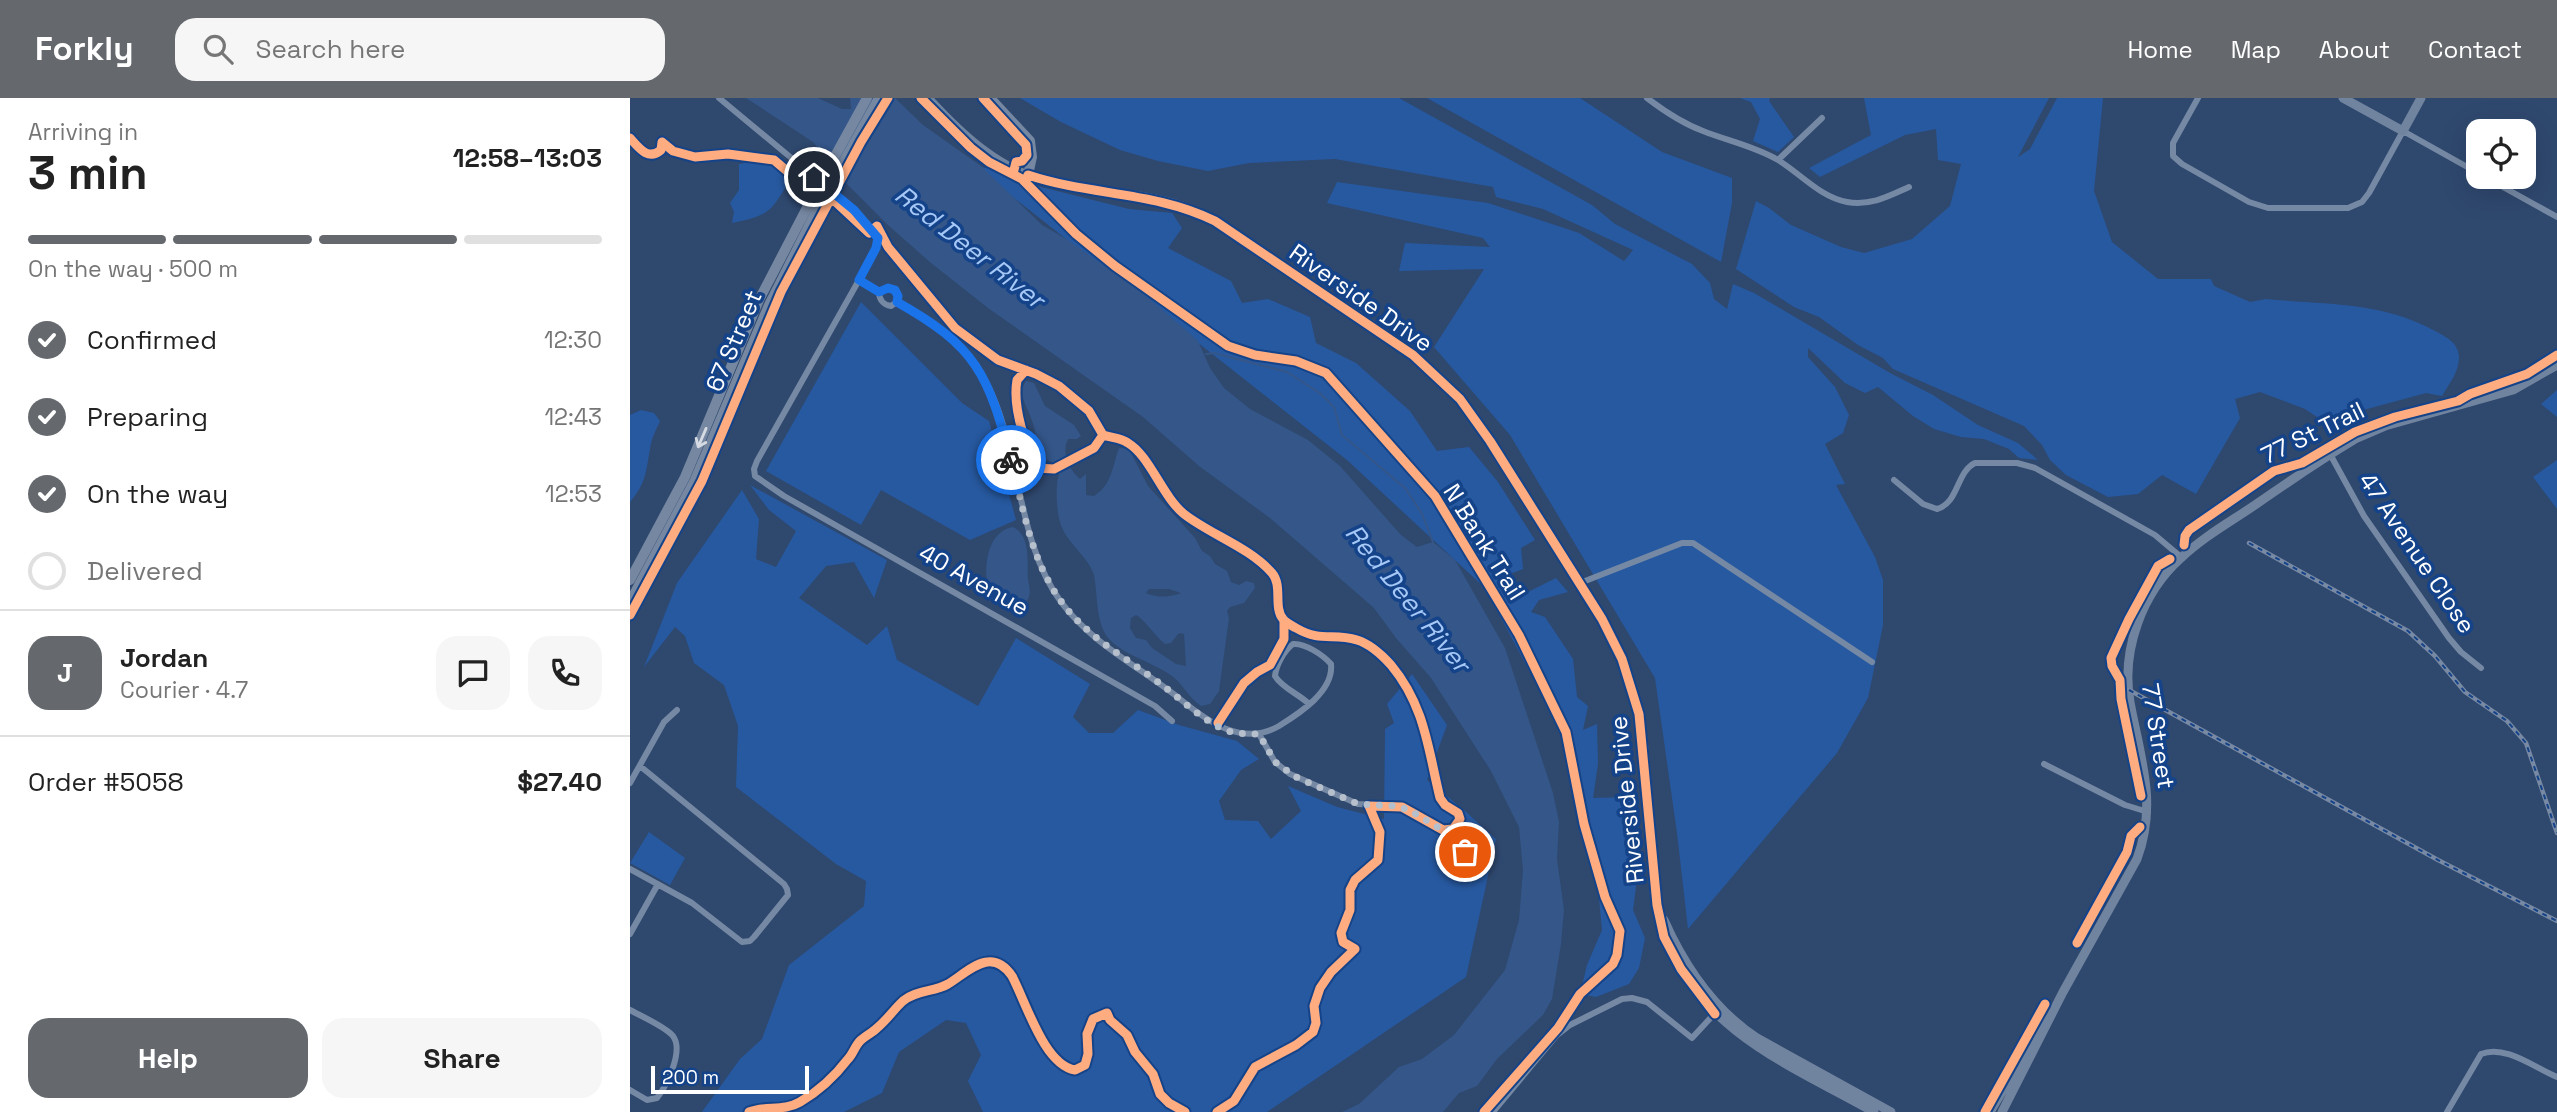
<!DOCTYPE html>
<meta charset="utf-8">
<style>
:root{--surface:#fff;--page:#f6f6f6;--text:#222;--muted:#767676;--line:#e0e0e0;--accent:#65696e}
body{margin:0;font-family:"Space Grotesk",sans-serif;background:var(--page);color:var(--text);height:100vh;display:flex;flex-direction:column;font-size:26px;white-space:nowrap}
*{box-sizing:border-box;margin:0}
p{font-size:23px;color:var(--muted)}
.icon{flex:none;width:38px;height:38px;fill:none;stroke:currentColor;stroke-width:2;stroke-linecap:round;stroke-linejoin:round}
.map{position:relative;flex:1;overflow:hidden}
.side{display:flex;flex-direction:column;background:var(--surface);width:630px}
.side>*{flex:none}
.buttons{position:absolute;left:1836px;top:21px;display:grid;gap:14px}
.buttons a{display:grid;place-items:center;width:70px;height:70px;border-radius:14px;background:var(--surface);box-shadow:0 7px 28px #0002;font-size:35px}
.scale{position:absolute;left:21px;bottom:18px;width:158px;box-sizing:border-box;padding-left:7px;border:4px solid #fff;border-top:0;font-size:19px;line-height:24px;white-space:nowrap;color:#fff;-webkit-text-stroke:5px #144389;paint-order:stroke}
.pin{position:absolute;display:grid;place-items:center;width:60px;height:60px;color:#fff;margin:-30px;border:4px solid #fff;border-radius:50%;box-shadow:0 2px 7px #0007}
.courier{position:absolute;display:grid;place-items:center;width:70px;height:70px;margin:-35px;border:5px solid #1a73e8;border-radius:50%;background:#fff;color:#222;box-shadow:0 2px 9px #0007}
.overview em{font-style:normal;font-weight:800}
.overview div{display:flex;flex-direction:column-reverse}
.overview{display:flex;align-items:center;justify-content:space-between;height:119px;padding:0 28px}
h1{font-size:46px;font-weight:800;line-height:52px}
.bar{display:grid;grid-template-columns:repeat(4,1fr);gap:10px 7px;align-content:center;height:84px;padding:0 28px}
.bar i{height:9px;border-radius:5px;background:var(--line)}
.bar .selected{background:var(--accent)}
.bar p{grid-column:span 4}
.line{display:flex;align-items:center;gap:18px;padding:0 28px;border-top:2px solid var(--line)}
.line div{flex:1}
.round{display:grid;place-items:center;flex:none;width:74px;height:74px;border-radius:21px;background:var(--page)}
ol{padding:0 28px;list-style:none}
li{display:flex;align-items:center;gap:21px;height:77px}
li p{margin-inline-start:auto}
li .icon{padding:7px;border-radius:50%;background:var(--accent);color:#fff;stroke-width:4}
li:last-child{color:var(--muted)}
li i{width:38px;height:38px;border:4px solid var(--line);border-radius:50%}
.button{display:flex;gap:14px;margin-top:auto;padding:14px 28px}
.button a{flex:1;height:80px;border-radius:21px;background:var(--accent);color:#fff;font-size:28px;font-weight:800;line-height:80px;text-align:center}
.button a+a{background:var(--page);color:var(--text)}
header{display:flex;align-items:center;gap:42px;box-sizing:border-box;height:98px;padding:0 35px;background:var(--accent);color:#fff}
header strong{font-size:33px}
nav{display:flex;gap:38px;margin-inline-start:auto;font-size:24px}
.search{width:490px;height:63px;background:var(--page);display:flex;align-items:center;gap:18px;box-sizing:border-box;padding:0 24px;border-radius:21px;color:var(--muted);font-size:26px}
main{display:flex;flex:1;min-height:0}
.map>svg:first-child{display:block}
</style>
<header>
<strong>Forkly</strong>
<div class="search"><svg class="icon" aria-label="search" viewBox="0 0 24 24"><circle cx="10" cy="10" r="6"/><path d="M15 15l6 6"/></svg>Search here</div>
<nav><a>Home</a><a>Map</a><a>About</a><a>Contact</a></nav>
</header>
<main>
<section class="side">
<div class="overview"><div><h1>3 min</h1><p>Arriving in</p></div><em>12:58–13:03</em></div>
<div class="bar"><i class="selected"></i><i class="selected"></i><i class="selected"></i><i></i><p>On the way · 500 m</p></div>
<ol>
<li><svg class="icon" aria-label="check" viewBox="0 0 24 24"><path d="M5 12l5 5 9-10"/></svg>Confirmed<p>12:30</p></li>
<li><svg class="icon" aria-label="check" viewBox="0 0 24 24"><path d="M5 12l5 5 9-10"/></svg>Preparing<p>12:43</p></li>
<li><svg class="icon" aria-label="check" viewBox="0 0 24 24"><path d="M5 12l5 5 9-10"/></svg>On the way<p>12:53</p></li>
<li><i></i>Delivered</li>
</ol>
<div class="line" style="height:126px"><b class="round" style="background:var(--accent);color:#fff">J</b><div><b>Jordan</b><p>Courier · 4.7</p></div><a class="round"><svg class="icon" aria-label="chat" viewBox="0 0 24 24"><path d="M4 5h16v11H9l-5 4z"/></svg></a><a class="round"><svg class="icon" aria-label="phone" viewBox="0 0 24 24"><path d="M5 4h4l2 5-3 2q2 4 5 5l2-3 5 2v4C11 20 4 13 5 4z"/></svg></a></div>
<div class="line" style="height:91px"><div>Order #5058</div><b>$27.40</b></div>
<div class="button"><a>Help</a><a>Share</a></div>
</section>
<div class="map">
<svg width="1927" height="1014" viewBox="0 0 1927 1014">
<rect width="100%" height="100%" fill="#2f486e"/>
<path fill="#2759a0" d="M390,0H769L962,107L985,126L1062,166L1080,185L1084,201L1097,211L1103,186L1124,195L1260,275L1303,297L1348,327L1388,345L1408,362L1389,360L1379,351L1354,341L1331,339L1304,331L1283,318L1248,289L1235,295L1215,285L1178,250V259L1205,289L1219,317L1213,335L1195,346L1215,386L1206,387L1245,459L1253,482V527L1238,600L1207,655L1058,831L1047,735L1025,580L880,337L804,249L854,171L769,173L775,145L860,149L853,140L697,105L707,84L858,105L949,135L994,163L1003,152L913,111L866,99L863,89L705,61L619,65L578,73L528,63L490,52L431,24Z
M797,0H950L1032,54L1102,80V105L1091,164Z
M1110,0H1140L1139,3L1164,39L1148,54L1123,43L1130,21L1121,4Z
M1234,0H1419L1388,59L1400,51L1427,0H1473L1464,93L1482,144L1528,181H1581L1584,188L1620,204L1636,201C1695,207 1751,203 1805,233C1816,239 1828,244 1829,259C1829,274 1819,286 1812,298L1796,295L1693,323L1675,311L1630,294L1605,301L1610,320L1566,396L1532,377L1508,396L1478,399L1436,377L1420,362L1412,347L1394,328L1263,271L1253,260L1228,247L1189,219L1164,209L1106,171L1126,103L1139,110L1161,127L1211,149L1234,155L1282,141L1320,108L1331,66L1308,62L1306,31L1275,37L1190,79L1179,70L1241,37Z
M123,63L140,66L159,77C158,86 155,91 150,98C138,119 124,120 102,125L104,114L100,105L109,92V66Z
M342,67L370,73L407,88L499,111L542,115L552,130L538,150L601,183L612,205L638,201L680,219L686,245L726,265L780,313L807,353L839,349L868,384L905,442L891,450L893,471L870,480L880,503L926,480L938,494L909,502L901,514L915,519L943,561L947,599L958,608L953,632L967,626L968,666L963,700L1000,699L1007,781L1003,812L1015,840L1009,870L999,886L966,899L950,896L957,867L972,832L964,747L932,634L855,490L717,362Z
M231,204L332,305L359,323L386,422L340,442L251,392L231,427L136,373Z
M1927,292V319L1911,306Z
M11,312L24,315L30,323C26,332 21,341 20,351C16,374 16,385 0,404V317Z
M1927,362V411L1903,379Z
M120,387L257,462L244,500L224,464L196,468L169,500L237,547L257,528L267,562L348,608L386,540L460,586L443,619L459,635H483L508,612L549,627L607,643L629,661L611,672L589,703L595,722L628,723L641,741L671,713L658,688L707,709L754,721L755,631L764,625L757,606L782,576L817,627L797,682L835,713L866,741L836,879L637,1014H353L338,983L351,957L336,925L316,922L269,954L252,995L214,1014H72L110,961L132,941L159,867L234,808L236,783L206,766L106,689L108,628L94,587L64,565L55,538L45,529L14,569L47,485L112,392L129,421L126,461L146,469L166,433L139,412Z
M19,734L55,760L40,787L0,765Z"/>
<path fill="#345689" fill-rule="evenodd" d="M116,0H188L212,11H221L220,0H265L293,27L351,68L412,127L438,142L512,195L555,231L568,243L580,270L594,290L620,311L678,342L710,368L771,437L787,449L803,444L825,462L875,550L923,695L929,724L927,761L934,812L931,846L922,901L913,917L867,961L847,988L829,995L813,1014H712L729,1006L769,969L792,961L824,937L875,872L889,822L893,772L889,729L861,673L801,580L766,540L744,510L640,420L569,368L513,319L358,210L301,165L259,128L214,83L183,44Z
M396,283L404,285L415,308L444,327L451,338L447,341H438C431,354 439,372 450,381L456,376V397L464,398C482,387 482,369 489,350L499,351L518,388L565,440L572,453L580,458L585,466L597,473L601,484L609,487L616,483L624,485L625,490L614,505L600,509L597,513L599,520L589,593L580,606L571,608C558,599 553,586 542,578C523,564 498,559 481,543C465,528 468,497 464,477C459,459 435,444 430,424C427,414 426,397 427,387C427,380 430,378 429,371L426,366L409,358C407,346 406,332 401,320C397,308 387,296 396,283ZM519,491H539L551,495C541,499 526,500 516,495ZM506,517C514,521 526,539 535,546L541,545L549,535L554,536L556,568L546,566L522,550L516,542L506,540L500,530L501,520Z
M383,429C401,438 397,463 398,481C399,489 402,495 397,503L378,496L357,485C354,464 359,433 383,429Z"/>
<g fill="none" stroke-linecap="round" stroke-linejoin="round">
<path stroke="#345689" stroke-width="2" d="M576,256L584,255L657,274L691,296L704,309L712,337L776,391L792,416L803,444"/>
<path stroke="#7689a4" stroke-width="6" d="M89,0L224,112L246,135L249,142L229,182L127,363L124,371L125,378L154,398L525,608L542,623
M1017,0C1034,13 1052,25 1073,33C1098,43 1124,48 1148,62C1171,76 1190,99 1217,104C1241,108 1259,98 1279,89
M1568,0L1543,45V58L1552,66L1619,104L1638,110H1718L1732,104L1739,95L1773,33L1848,75
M1148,62L1192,20
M1855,79L1927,119
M229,182L249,194L258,190L265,192L268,198L267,204
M249,194C249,201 253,207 261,208L267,204
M267,204C302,224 333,244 354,280C391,346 385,442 431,504C462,546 510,569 550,601C578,624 613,649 649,628C670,615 704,593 701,566C693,557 675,545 663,546C654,553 646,567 645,578C652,590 669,596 679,606
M1700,356L1734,418L1819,540L1831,554L1851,570
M1264,382L1293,406L1307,411C1329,405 1326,374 1345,365H1387L1405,370L1525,437L1551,459
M950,485L1052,445H1063L1242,564
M629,636L645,664L660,676L728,706L766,708L779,712L813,732L824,731L844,745L843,752L835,754L816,742L813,732
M1414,666L1495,707L1518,714
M0,685L34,624L47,612
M739,708L749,730L750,743
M0,771L62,805L112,844L120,843L124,839L158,797L157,791L154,786L10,668
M0,836L28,786
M0,912C11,918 36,929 43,938C54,953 37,987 27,1000L17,1002L0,992
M863,1014L926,938L940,927L992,901L1002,900L1017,904L1062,940L1086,914
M1817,1014L1851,956C1875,946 1905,970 1927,979"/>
<path stroke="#71849f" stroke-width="9" d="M298,0C332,37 369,72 419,84C463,94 509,94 552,108C590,121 622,148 655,170C717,212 791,251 838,311C867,349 890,391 915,431C948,484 987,535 1004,596C1017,641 1016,691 1020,737C1023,770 1022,810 1035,841C1074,935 1162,968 1244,1014
M1713,0L1773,33L1791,0
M1034,822C1055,869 1083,911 1127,940L1261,1014
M1360,1014L1415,922
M1372,1014L1433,894L1507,761C1528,705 1510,659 1500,604C1491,552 1512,495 1551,460C1573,439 1600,424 1625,407C1658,384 1692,361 1727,340L1755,328L1883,292L1927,267"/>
<path stroke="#7587a1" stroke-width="10" d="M360,0L400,43L402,59L398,77
M0,482L55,379L129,202L182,100
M0,504L65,382L139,207L188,110"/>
<defs>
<path id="rail" d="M1619,445L1778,533L1805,558L1835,594L1877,623L1896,645L1927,735
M1499,592L1808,762L1927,823"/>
</defs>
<use href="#rail" stroke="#7889a3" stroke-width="4.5"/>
<use href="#rail" stroke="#144389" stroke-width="2" stroke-dasharray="5" stroke-linecap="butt"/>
<path stroke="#7587a1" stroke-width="10" d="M182,100L237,0
M188,110L249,0"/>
<defs>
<path id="cycleway" d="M291,0L341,50L359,64L392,81L446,136L485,168L598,248L625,257L666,263L696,275L805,398L889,537L936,634L954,726L975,799L990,833L987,857L983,866L950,896L928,930L854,1014
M353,0L396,47L397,57L392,63L386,64L383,76
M0,40C9,50 18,63 31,52L32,44L43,53L65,59L98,56L144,62L164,79L182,82L239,135L247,128L258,149L325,230L368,262L406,276L429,288L459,313L473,337C482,340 491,340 498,345C520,358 532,398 554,416C581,437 619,449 642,475C653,488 643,509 653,521C656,525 661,527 666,530C692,545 703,534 727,542C740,546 752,557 761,567C795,608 798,651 810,700L815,707L828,715L830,721L823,731L813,732L772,709L739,708L750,734L748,762L725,782L720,792V812L711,835L713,844L725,851L701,874L690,890L684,908L686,925L683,934L666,947L625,969L604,1003L587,1014
M398,77C461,98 524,93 585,123L783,257L830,301L860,343L972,521L992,561L1009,616L1027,807L1034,839L1051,871L1085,916
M396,272L387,282C382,310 395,345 406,370
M385,377L406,370L424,371L464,350L473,337
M1554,447L1555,438L1559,432L1644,373L1672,365L1725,334L1765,319L1828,303L1840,296L1897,276L1927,257
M0,517L72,383L151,194L231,44L258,0
M588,625L614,585L627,574L640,567L654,541V522
M1511,698L1491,601L1490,582L1482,568L1481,560L1499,521L1528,468L1540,461
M1447,845L1497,754L1501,738L1510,729
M119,1014C136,1007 153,1014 170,1004C189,993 205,978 218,961C223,956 225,948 230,943C235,938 242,935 247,930C257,922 264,911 273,903C286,892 304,894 318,886C339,873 361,848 382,878C396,904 414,967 445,972L455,967L458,956L457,936L463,921L477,915L480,922L497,937L505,954L523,976L530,996L539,1005L555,1014
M1355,1014L1415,906"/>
</defs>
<use href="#cycleway" stroke="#144389" stroke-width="13"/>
<use href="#cycleway" stroke="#ffac80" stroke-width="9"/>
</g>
<defs><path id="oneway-shaft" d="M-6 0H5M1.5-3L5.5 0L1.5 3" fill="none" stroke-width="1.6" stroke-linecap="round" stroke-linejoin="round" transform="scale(1.75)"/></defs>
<use stroke="#d6dbe3" href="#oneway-shaft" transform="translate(72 340) rotate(113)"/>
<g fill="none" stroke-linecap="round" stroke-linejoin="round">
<path stroke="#b6bfcc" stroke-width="7" stroke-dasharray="0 12.6" d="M381,362C391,401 399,449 419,484C446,534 486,552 528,584C549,599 569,620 593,631C604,636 617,636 629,636L645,664L666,679L728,706L766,708L779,712L813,732L824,731L844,745L843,752L835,754"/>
<path stroke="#1a73e8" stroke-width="9" d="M184,79L224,112L248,140L246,150L229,182L249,194L258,190L265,192L268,198L267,204C347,249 358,276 381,362"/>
</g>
<g text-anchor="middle" stroke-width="7" stroke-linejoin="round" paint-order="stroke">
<g font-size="24" fill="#fff" stroke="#144389">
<text transform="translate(731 200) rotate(35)" y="8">Riverside Drive</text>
<text transform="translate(104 243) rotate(-67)" y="8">67 Street</text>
<text transform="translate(1683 335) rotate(-26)" y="8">77 St Trail</text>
<text transform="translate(854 444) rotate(58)" y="8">N Bank Trail</text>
<text transform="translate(1787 455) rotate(56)" y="8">47 Avenue Close</text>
<text transform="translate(344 482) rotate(29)" y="8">40 Avenue</text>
<text transform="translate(1528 638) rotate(81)" y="8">77 Street</text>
<text transform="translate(997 702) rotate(-96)" y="8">Riverside Drive</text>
</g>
<g font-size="26" font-style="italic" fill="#a6c8f7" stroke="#144389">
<text transform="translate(340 149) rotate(38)" y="9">Red Deer River</text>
<text transform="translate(778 500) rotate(51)" y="9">Red Deer River</text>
</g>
</g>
</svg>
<div class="buttons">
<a><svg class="icon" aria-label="locate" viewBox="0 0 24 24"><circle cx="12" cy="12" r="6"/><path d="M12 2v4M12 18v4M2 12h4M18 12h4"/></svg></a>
</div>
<div class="scale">200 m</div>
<div class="pin" style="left:835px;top:754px;background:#ea580c"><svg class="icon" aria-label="bag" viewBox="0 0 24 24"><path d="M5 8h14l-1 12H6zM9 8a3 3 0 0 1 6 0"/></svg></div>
<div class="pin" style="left:184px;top:79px;background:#1f2937"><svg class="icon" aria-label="home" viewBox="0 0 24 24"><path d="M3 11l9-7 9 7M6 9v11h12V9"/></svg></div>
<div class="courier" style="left:381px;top:362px"><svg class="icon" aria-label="bike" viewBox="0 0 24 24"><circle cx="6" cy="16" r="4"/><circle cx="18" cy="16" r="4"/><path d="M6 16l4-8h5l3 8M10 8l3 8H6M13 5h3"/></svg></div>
</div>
</main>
